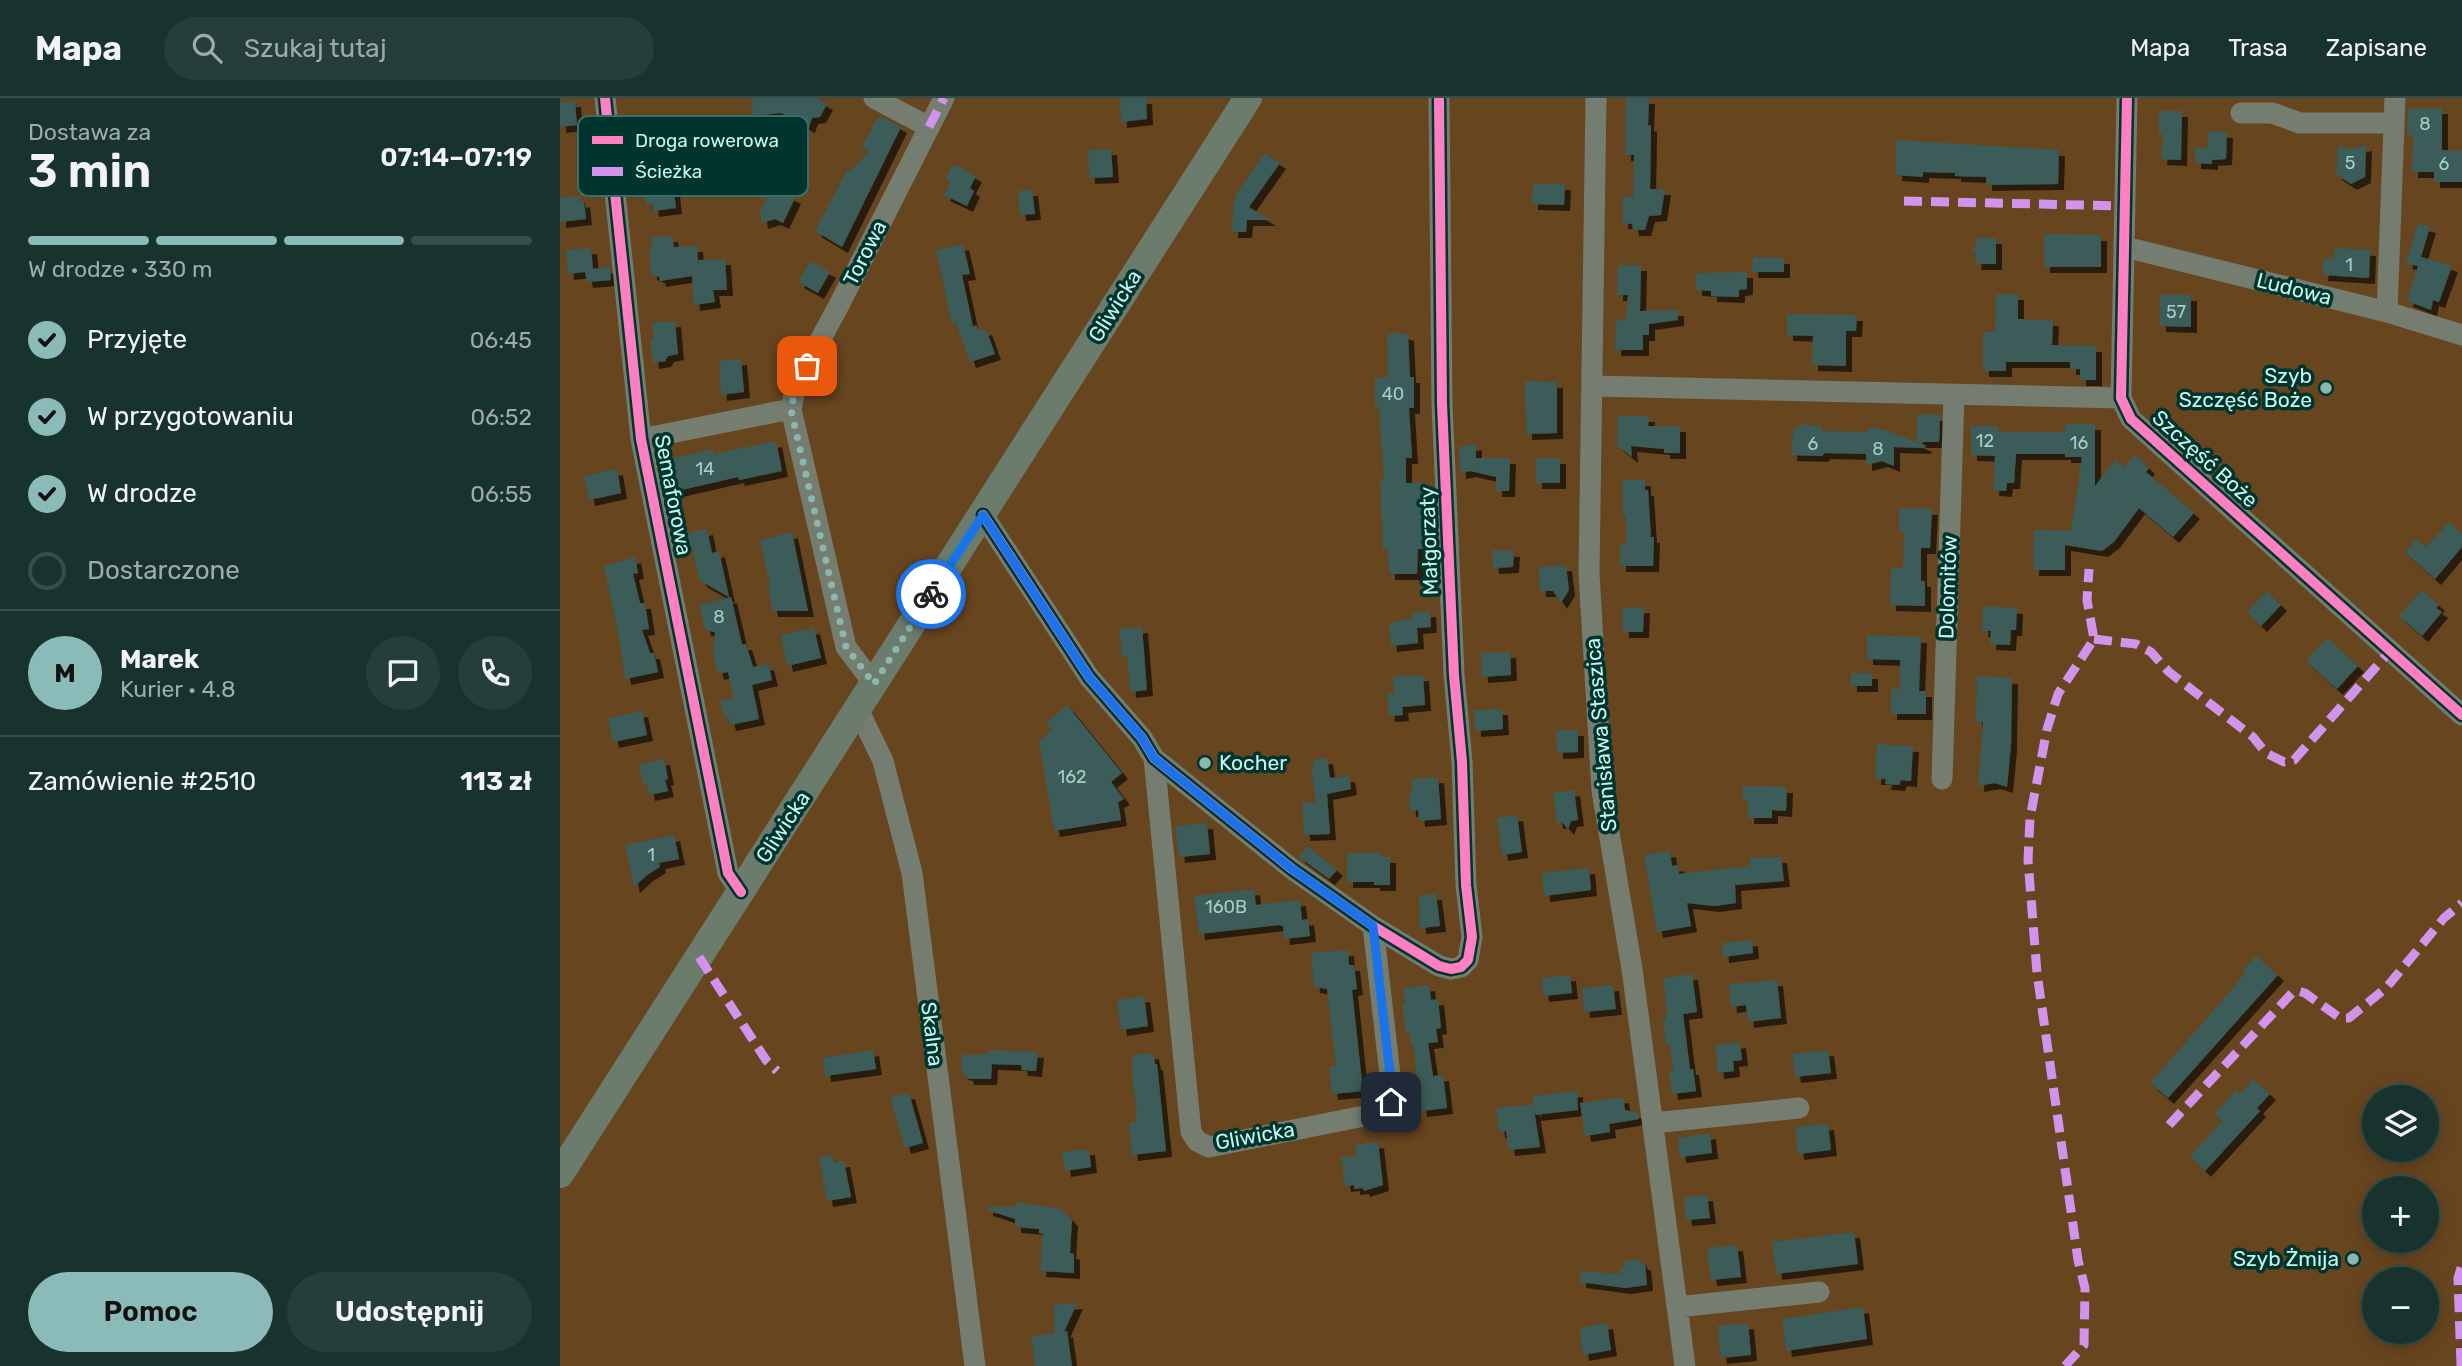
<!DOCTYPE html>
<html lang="pl">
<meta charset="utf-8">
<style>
:root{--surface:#18322e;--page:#253e3a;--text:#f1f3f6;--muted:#9faaaa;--line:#364d4a;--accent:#8bbbb9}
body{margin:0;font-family:Rubik,sans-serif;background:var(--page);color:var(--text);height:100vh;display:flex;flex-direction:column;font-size:26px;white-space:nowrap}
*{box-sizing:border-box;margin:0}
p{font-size:23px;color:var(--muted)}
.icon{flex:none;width:38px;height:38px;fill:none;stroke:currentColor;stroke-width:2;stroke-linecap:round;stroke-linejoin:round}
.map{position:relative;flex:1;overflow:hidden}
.panel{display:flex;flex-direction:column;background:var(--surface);width:560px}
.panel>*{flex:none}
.buttons{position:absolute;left:1802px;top:987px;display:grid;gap:14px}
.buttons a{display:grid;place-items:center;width:77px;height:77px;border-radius:50%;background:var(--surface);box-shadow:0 4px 18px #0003,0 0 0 2px var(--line);font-size:35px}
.pin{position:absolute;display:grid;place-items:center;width:60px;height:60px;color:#fff;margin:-30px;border-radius:14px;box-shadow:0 4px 10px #0006}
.courier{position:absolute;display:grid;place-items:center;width:70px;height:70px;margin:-35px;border:5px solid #1a73e8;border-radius:50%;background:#fff;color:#222;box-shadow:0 2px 9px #0007}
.head em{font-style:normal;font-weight:600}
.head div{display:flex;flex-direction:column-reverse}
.head{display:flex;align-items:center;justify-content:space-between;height:119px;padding:0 28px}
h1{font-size:46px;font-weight:600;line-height:52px}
.bar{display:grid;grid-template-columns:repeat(4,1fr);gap:10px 7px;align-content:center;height:84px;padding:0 28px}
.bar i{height:9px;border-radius:5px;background:var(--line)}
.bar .current{background:var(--accent)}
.bar p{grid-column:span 4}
.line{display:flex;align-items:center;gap:18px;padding:0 28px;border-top:2px solid var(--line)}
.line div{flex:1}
.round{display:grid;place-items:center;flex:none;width:74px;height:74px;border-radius:37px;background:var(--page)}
ol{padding:0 28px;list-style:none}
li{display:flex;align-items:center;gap:21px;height:77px}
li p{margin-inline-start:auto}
li .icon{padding:7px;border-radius:50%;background:var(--accent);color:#111;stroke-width:4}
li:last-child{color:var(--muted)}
li i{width:38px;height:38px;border:4px solid var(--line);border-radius:50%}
.action{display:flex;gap:14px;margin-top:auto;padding:14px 28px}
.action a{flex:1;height:80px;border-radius:42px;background:var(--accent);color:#111;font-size:28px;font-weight:600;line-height:80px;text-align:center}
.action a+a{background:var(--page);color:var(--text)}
header{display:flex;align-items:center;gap:42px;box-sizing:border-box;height:98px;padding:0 35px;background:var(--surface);border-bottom:2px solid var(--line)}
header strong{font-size:33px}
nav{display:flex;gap:38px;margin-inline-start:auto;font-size:24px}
.search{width:490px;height:63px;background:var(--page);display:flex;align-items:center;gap:18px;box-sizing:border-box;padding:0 24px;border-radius:38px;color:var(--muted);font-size:26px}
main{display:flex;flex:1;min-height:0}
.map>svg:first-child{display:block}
</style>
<header>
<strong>Mapa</strong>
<div class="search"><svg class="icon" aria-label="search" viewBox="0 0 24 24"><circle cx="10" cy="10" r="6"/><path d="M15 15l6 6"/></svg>Szukaj tutaj</div>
<nav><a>Mapa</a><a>Trasa</a><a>Zapisane</a></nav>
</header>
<main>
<section class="panel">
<div class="head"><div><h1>3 min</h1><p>Dostawa za</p></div><em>07:14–07:19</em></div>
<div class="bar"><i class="current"></i><i class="current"></i><i class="current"></i><i></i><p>W drodze · 330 m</p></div>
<ol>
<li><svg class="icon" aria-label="check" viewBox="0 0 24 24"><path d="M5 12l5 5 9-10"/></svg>Przyjęte<p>06:45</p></li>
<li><svg class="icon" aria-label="check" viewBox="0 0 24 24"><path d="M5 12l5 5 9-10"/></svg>W przygotowaniu<p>06:52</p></li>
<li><svg class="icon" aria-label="check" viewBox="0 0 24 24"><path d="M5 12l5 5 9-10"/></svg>W drodze<p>06:55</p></li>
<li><i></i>Dostarczone</li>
</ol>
<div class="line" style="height:126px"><b class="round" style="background:var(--accent);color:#111">M</b><div><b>Marek</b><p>Kurier · 4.8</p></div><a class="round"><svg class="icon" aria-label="chat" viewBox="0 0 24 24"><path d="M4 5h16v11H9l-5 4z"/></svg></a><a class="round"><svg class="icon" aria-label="phone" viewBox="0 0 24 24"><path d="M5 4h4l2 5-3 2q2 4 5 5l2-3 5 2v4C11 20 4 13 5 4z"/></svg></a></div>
<div class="line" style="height:91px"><div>Zamówienie #2510</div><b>113 zł</b></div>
<div class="action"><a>Pomoc</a><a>Udostępnij</a></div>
</section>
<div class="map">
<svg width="1902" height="1268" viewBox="0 0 1902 1268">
<defs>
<filter id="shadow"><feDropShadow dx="6" dy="6" stdDeviation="0" flood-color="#0009"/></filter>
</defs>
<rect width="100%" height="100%" fill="#20433e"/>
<path fill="#67451f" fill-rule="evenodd" d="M0,0H1902V1268H0ZM1815,999H1867V1052H1815ZM1815,1090H1867V1143H1815ZM1815,1181H1867V1234H1815Z"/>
<path fill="#3a5c58" filter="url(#shadow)" d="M191,0H256L267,6L260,19L252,20L249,29L221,15L193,18Z
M560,0H586L587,21L561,24Z
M1066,0H1089L1088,27L1091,28V38L1090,91H1105L1101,117L1089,118L1085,132H1073L1072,126L1062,125L1063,99H1073L1074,57H1065Z
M15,3L17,27L0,29V4Z
M1882,10V52L1902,53V84H1874V74H1852L1853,37H1847L1848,11Z
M1599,13H1622L1621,62L1601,61L1603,36H1599Z
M322,19L341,29L282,149L255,133L287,72L290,73L309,54L302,50L317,20L320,21Z
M1648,33L1667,34L1666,61L1652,62V66L1635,65V50L1648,49Z
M1336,42L1499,52L1498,86L1426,87V79L1395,78V75L1363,74V79L1336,77Z
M1778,47L1790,51L1806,47L1805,79L1791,86L1776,76Z
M551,51L553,79L529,80L528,52Z
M705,55L720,65L689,109L710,122H687L686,134H672L673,111L676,96Z
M217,62L234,71L231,76L236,78L227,96L235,100L223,125L215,121L202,125L200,113L211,92L197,85L205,72L210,75Z
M393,66L416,78L410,90L414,93L407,108L384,97L390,83L386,81Z
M107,68L108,74H112L116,110L93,113L92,106H86L83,70Z
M973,86H1005L1004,107L972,106Z
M472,92L475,116L460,117L458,93Z
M19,98L20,104L24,103L26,121L0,124V100Z
M1858,126L1870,129L1861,159L1892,168L1879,204L1873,202L1871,212L1847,203L1858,168L1846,165Z
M1484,136L1541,137V169H1484Z
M112,138L114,149L137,148L138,162L165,161L167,192H153L155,204L134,207L132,178L100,183L99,179L91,176L89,152L92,151L91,139Z
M1416,140H1436V166H1415L1416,157L1411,152L1416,149Z
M403,146L410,176L402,177L413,229L416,227L419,233L426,231L435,256L410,264L396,225L392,226L376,152Z
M31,150L33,171L50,169L51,182L27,184L25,174L8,176L6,152Z
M1775,150L1810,152L1809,180L1762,177L1764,160L1774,161Z
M1193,159L1224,160V174H1192Z
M250,163L270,174L258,195L238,184Z
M1058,167H1081L1080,213L1118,212V222L1089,226V237H1083V252H1055L1056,224L1066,220L1068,197H1057Z
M1187,174V191L1179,192V199L1151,198V193L1136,192V175Z
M1436,196H1458V221L1493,222L1492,247L1536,248V282H1520V271H1510V264H1446V273H1423V234H1435Z
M1600,197H1631V229L1600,228Z
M1227,216L1297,217L1296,233H1286V268L1252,267L1253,238L1227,237Z
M115,223L118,256L108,258L105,263L93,265L90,241L94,240L92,225Z
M838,234L848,237L850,279H854V310H849L852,360H846V385H863V451H858L857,476H829L828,451H823L820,381H824L819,309H815V279H828L827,237Z
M181,261L184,294L161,297L159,263Z
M965,283L997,284V335L966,336Z
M1357,316L1380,317L1379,344H1357L1366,348L1365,350L1334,349V368L1322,363L1306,367V356L1265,355L1262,358L1231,357L1233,333L1243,326L1262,328V333L1307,334L1308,330L1322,331L1357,344Z
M1058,318H1089L1088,328H1120V355H1104V351L1071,348L1072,359L1057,347Z
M1505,326H1535V388L1555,362L1564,369L1575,357L1589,370L1586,374L1634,415L1613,439L1579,410L1554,444L1542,453L1505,447V472H1473L1474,432L1511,433L1522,359H1505V356H1456L1454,385H1447L1446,393L1433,392L1435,358L1411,357V328H1439L1438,334H1505Z
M216,343L222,373L179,382L178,379L117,393L110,361L153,351L154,356Z
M916,346V360H950L949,393H936V379L910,373L900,375L899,349Z
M976,360H1000V385H976Z
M57,371L61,395L29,402L24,378Z
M1062,382H1085V392H1088L1091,439H1094L1093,468H1060V447H1066V417H1063Z
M1339,410L1372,411L1370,450H1361V483H1365V508L1330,507L1331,470H1343L1344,434H1339Z
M1889,424L1902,436V449L1875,481L1845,454L1856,441L1866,449Z
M147,431L152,455L159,453L169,499L142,484L139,480L132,449L127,448L124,436Z
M232,434L248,513H212L208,487H210L200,442Z
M932,452L954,453L953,469L933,470Z
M75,459L78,475L73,476L80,505H85L89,531L82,532L90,555H94L98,574L65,581L60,544L44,468Z
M1006,467L1009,492L1001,505L993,493H980L979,469Z
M1862,492L1879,507L1876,510L1882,514L1862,538L1839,518Z
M1707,493L1721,507L1701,528L1687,514Z
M171,499L182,546H186L193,569L208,566L212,582L192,587L199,621L170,627L168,619L164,620L160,603L174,600L168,574L158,576L153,556L155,534L145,532L140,507Z
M1423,508L1457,510L1456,532H1451L1450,547L1430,546L1431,533H1422Z
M1084,509L1083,534H1063L1062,510Z
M870,513L871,529L857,530L858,545L831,548L829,525L853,520V514Z
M582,529L587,592L570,594L567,558L562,559L559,531Z
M254,530L261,560L227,568L221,537Z
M1307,537L1361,539L1359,593H1366V616H1331V591H1340V562L1307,561Z
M1767,540L1798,568L1777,591L1746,563Z
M950,554L951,577L922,579L921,555Z
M1291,575H1312V588H1291Z
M863,577L865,607L842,609L843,617L829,618L827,596L834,595L833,579Z
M1417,578L1452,580L1451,647L1447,689L1435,685L1418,688L1423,624H1416Z
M507,607L562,675L551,684L564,701L558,704L561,722L494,733L479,643L492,632L486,625Z
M942,611L943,631L915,633L914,612Z
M82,613L87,637L53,644L48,620Z
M996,632H1018V654L997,655Z
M1317,646L1353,648L1351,683L1341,682L1339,687L1325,686L1326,681H1315Z
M767,660L770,680L789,678L791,691L767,696L770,736L744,737L742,705L756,704L751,669L754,668L753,662Z
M104,661L108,681L105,682L108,693L89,697L87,685L83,686L79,666Z
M878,679L881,721L859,723L858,712L850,713L849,697L852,696L851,681Z
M1183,688L1227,689L1226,713L1212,712V720H1188V702H1183Z
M1014,692L1018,722L1011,723L1008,731L1002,724L997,725L993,695Z
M957,717L962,754L942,757L937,720Z
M647,725L650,756L619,759L615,728Z
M114,737L119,761L99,765L100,769L87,777L74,789L65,747Z
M747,748L777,772L769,781L739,759Z
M1110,753L1112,768L1118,767L1119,776L1190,768L1189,760L1221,759L1224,783L1175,787L1176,805L1154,808L1127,805L1131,828L1097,834L1084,757Z
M787,755H822V759H830V787H814V784H787Z
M1029,770L1031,792L984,798L982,775Z
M694,791L696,807L740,802L742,822L748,821L750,838L724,841L723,828L719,827L639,836L634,798Z
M876,796L880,828L860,830L859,797Z
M1192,842L1193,855L1163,859L1162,845Z
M788,852L789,867H794L797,891L792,892L803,993L772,996L769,969L776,968L767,891L754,889L751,855Z
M1696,858L1718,877L1608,1000L1590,985L1675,888L1685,875L1682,873Z
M1132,876L1137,914L1123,916L1130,971H1133L1136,993L1112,996L1109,974L1113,973L1110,946L1106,947L1103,922H1106V916L1107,915L1103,880Z
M1010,877L1012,895L983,898L981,880Z
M1217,882L1221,920L1188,924L1186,907L1171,909L1169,886Z
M869,887L871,902L878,901L881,930L876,931L878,944L868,945L873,978L883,977L887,1010L861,1013L853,947H851L849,934L846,935L842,906L845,905L843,890Z
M1053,887L1056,911L1024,914L1022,890Z
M584,898L588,928L561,932L557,902Z
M1180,944L1182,962L1173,963L1174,973L1158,975L1155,947Z
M313,952L316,971L265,978L263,960Z
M430,952L478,954L476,973L462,972L461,967L432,966L431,981H408L407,977L402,976L401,957L429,956Z
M1268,952L1271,975L1235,979L1232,956Z
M593,955L595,966H597L606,1053L572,1057L569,1025L576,1024L575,1016H577L571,969H573L572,957Z
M1693,981L1710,996L1697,1010L1700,1013L1645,1073L1630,1058L1662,1023L1654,1016L1676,992L1681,996Z
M1017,993L1018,1012L975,1017L973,998Z
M349,995L363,1045L345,1050L330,999Z
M1063,999L1065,1012L1078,1015L1079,1021L1049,1026L1050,1034L1025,1038L1020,1005Z
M973,1006L980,1049L949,1052L946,1033L939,1034L936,1010Z
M1268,1026L1271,1052L1238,1056L1235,1029Z
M1150,1035L1152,1055L1120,1059L1118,1040Z
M818,1044L823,1087L804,1093L803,1090L794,1091V1087L785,1088L781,1059L796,1058L795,1047Z
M529,1051L531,1069L505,1073L502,1054Z
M272,1057L274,1064L284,1063L291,1099L267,1103L259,1059Z
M1147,1097L1150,1120L1126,1122L1124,1099Z
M457,1104L501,1111L512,1122L510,1155L514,1156V1175L480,1173L483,1136L479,1135V1131L455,1129V1121L427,1112V1109H455Z
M1294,1134L1298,1166L1216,1176L1212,1144Z
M1177,1147L1181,1179L1151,1182L1147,1150Z
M1080,1161L1082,1166H1085L1087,1187L1065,1190L1020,1184L1021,1173L1061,1176L1060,1169L1065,1168V1163Z
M517,1205L504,1234L507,1233L512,1268H475L471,1238L495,1235L493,1207Z
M1303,1209L1307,1241L1226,1253L1222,1221Z
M1047,1225L1051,1252L1023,1257L1020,1230Z
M1188,1225L1191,1257L1161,1260L1157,1228Z"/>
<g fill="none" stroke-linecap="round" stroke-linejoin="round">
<path stroke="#747d70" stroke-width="21" d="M45,0L81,341L168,775L181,794
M314,0L369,29
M1036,0L1029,476L1042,693L1072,871L1125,1268
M1567,0L1561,300L1571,321L1902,617
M1681,15H1712L1740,25H1834
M1565,149L1827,214L1902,237
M1827,214L1835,0
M1032,288L1561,300
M81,341L231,311
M423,417L529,579L582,640L594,660L732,771L813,828L879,868L891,871L901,869L908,862L912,839L906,787L902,664L894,577L882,306L879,0
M314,586L286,549L231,311L236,287L279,207L384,0
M298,611L323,663L352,775L415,1268
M594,660L631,1034L637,1043L649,1049L819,1015L831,1004L832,994L813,828
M1382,681L1394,296
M1093,1025L1239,1010
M1117,1209L1259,1194"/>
<path stroke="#6b7c6d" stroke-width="28" d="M0,1076L688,0"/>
<path stroke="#d193ec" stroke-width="9" stroke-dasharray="18 9" stroke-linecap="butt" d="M369,29L384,0
M1344,103L1565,108
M1534,541L1576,546L1591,554L1609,574L1693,639L1706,655L1724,664L1734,662L1830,553
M139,859L206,962L217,973
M1609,1027L1732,895L1738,893L1745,895L1780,920H1789L1826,890L1884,820L1902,805
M1505,1268L1524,1247L1525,1190L1518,1162L1477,875L1468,762L1470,720L1487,631L1498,596L1534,541L1527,502L1529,471
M1901,1268L1898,1180L1902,1167"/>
<defs>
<path id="cycleway" d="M45,0L81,341L168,775L181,794
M1567,0L1561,300L1571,321L1902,617
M423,417L529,579L582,640L594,660L732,771L813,828L879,868L891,871L901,869L908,862L912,839L906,787L902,664L894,577L882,306L879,0"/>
</defs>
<use href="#cycleway" stroke="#00342e" stroke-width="15"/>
<use href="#cycleway" stroke="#ff80c0" stroke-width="10"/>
</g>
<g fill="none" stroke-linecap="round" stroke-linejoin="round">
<path stroke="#8bb7af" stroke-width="7" stroke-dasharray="0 12.6" d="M247,268L236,287L231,312L286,549L314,586L371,496"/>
<path stroke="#1a73e8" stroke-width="9" d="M371,496L423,417L529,579L582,640L594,660L732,771L813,828L832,994L831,1004"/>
</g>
<g fill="#8bb7af" stroke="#00342e" stroke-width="2.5">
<circle cx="1766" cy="290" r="7"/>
<circle cx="645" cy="665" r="7"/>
<circle cx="1793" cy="1161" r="7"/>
</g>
<g text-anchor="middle" stroke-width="7" stroke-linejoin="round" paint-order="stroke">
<g font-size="18" fill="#a2d0c7">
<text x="1865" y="32">8</text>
<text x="1790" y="71">5</text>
<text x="1884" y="72">6</text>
<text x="1789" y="173">1</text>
<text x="1616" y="220">57</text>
<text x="833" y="302">40</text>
<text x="1425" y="349">12</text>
<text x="1519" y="351">16</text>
<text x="1253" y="352">6</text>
<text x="1318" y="357">8</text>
<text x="145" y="377">14</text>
<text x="159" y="525">8</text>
<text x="512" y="685">162</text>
<text x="91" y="763">1</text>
<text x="666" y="815">160B</text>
</g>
<g font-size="21" fill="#c5f6ec" stroke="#00342e">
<text transform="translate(305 155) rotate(-63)" y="7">Torowa</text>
<text transform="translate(1734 191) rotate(14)" y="7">Ludowa</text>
<text transform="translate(555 208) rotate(-58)" y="7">Gliwicka</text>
<text transform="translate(1645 361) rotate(42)" y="7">Szczęść Boże</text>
<text transform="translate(113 397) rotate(79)" y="7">Semaforowa</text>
<text transform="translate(869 443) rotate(-92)" y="7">Małgorzaty</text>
<text transform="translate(1388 489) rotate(-88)" y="7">Dolomitów</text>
<text transform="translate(1041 637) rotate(-95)" y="7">Stanisława Staszica</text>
<text transform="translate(223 729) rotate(-57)" y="7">Gliwicka</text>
<text transform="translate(372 936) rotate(83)" y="7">Skalna</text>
<text transform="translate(695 1038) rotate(-10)" y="7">Gliwicka</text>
</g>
<g font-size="21" fill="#c5f6ec" stroke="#00342e" text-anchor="end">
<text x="1752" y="285">Szyb<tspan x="1752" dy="24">Szczęść Boże</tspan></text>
<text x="659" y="672" text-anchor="start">Kocher</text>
<text x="1779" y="1168">Szyb Żmija</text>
</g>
</g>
<rect x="18" y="18" width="230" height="80" rx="10" fill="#00342e" stroke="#3b6e67" stroke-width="2"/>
<rect x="32" y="38" width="31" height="8" fill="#ff80c0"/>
<rect x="32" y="69" width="31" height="9" fill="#d193ec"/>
<g font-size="19" fill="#c5f6ec">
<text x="75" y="49">Droga rowerowa</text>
<text x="75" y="80">Ścieżka</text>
</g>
</svg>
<div class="buttons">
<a><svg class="icon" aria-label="layers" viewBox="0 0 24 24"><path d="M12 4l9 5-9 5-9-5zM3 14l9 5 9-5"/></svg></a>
<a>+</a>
<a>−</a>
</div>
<div class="pin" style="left:247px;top:268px;background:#ea580c"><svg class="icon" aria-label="bag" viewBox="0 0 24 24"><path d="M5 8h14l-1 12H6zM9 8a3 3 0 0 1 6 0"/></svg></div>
<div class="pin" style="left:831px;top:1004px;background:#1f2937"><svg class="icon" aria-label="home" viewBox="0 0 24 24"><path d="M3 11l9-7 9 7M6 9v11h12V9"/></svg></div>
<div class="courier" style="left:371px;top:496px"><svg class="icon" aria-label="bike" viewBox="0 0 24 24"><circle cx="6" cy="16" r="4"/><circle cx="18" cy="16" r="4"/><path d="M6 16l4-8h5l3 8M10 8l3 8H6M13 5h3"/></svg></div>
</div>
</main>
